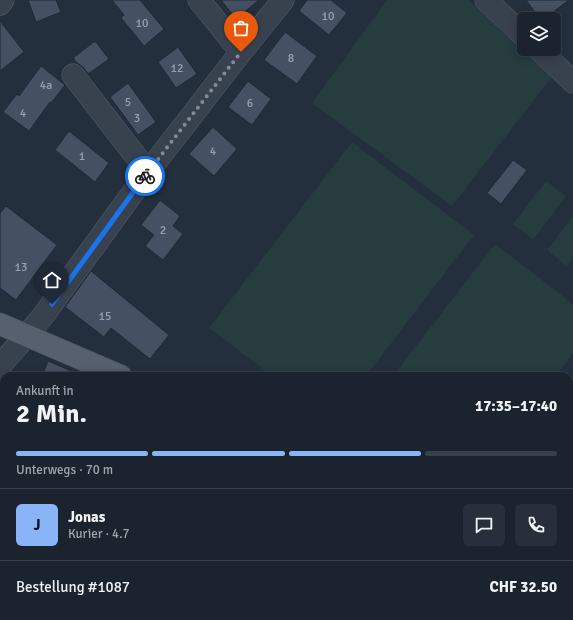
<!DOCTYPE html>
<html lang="de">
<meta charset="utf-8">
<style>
:root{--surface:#1b232e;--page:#282f3a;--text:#f1f3f6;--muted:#a0a4aa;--line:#39404a;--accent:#8ab4f8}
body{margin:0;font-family:Signika,sans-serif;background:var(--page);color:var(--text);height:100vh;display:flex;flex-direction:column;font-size:15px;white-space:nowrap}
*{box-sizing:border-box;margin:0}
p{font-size:13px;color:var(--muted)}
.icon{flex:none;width:22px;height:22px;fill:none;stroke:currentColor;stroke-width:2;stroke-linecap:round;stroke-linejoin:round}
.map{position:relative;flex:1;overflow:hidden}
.side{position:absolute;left:0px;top:372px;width:573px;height:248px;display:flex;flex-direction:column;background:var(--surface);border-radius:12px 12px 0 0;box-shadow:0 2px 10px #0003,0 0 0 1px var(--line)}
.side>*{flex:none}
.controls{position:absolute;left:517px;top:12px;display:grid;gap:8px}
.controls a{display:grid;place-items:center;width:44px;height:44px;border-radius:6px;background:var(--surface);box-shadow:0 2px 10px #0003,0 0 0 1px var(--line);font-size:20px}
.pin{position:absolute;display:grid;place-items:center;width:34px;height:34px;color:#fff;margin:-41px -17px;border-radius:50% 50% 50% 0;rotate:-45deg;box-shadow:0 0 4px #0007}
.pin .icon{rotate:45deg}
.courier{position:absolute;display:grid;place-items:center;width:40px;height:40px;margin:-20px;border:3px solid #1a73e8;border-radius:50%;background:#fff;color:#222;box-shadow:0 1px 5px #0007}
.overview em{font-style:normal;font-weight:700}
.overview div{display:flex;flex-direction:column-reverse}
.overview{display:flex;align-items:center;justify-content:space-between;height:68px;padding:0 16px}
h1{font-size:26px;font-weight:700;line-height:30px}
.bar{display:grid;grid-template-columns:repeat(4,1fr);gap:6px 4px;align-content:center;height:48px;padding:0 16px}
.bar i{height:5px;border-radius:3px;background:var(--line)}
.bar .active{background:var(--accent)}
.bar p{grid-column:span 4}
.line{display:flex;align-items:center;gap:10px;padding:0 16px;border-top:1px solid var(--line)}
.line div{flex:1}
.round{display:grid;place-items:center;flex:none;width:42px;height:42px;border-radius:6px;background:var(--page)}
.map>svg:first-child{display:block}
</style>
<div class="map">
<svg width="573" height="620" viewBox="0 0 573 620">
<rect width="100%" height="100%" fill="#242f3e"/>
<path fill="#263c3f" d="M387,0H469L551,78L452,206L312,103Z
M352,142L474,235L366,376H272L209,328Z
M546,181L566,196L533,240L513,224Z
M573,216V258L567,266L547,250Z
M495,244L573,304V353L556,376H393Z"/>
<path fill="#455162" stroke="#1f2835" d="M28,0H56L61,12L36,22Z
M112,0H140L164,29L144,46L121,18L124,15Z
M221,0H259L236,19Z
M307,0H331L347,13L329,35L299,11Z
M526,0H569L544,19H540Z
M0,21L24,52L0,71Z
M285,32L317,56L297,84L264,60Z
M95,41L109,59L88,74L83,67L77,63L73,58Z
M178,47L197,74L176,88L158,62Z
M41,66L65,85L51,103L50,102L29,131L3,112L17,94L19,96Z
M248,81L271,99L252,125L228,107Z
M128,83L156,122L138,135L110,97Z
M213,127L237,149L214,176L189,154Z
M69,131L109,163L95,182L55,150Z
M513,160L527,170L501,204L487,193Z
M160,200L180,216L173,226L183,234L163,260L145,246L154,235L141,225Z
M6,206L57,245L16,300L0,288V213Z
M91,271L169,335L150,359L111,328L104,337L65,307Z
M48,361L83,376H42Z"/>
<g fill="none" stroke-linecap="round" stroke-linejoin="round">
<defs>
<path id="minor" d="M199,0L241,52
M486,0L524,36
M0,4L3,0
M538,49L573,82
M73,75L148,172
M0,366L43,316L148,172L241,52L283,0
M0,489L4,491
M156,616L163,620
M0,619L3,620"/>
<path id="major" d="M0,324L121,376
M530,616L534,620"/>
</defs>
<use href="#minor" stroke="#565f6c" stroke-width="23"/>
<use href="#major" stroke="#414a57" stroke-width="23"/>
<use href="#minor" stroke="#38414e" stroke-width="22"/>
<use href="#major" stroke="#56606e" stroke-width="22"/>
</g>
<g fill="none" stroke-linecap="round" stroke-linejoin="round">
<path stroke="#828b98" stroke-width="4" stroke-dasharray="0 7.2" d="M145,176L241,52"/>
<path stroke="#1a73e8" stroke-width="5" d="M52,304L145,176"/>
</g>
<g text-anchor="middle" stroke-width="3" stroke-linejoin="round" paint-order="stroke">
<g font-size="12" fill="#98a1af">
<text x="328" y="20">10</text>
<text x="142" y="27">10</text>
<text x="291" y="62">8</text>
<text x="177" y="72">12</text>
<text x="46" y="89">4a</text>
<text x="128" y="106">5</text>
<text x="250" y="107">6</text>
<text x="23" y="117">4</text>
<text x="137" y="122">3</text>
<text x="213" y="155">4</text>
<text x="82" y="160">1</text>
<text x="163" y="234">2</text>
<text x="21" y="271">13</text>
<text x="105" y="320">15</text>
</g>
</g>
</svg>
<div class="controls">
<a><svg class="icon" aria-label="layers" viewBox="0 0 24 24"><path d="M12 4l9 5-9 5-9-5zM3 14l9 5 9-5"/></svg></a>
</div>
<div class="pin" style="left:241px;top:52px;background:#ea580c"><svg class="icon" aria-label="bag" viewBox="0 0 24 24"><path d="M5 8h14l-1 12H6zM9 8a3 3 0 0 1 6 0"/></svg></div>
<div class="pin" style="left:52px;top:304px;background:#1f2937"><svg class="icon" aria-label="home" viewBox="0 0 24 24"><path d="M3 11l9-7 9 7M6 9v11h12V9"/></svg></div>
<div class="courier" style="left:145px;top:176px"><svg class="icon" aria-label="bike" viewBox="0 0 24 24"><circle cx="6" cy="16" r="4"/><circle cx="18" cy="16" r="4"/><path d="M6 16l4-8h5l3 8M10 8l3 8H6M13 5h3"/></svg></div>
<section class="side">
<div class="overview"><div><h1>2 Min.</h1><p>Ankunft in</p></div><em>17:35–17:40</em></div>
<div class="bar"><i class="active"></i><i class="active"></i><i class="active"></i><i></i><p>Unterwegs · 70 m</p></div>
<div class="line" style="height:72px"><b class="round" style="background:var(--accent);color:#111">J</b><div><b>Jonas</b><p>Kurier · 4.7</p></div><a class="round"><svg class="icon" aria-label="chat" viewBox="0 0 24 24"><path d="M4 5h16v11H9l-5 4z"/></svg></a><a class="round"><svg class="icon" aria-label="phone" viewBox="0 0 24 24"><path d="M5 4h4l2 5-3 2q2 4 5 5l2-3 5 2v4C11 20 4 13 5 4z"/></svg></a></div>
<div class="line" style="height:52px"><div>Bestellung #1087</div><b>CHF 32.50</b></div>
</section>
</div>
